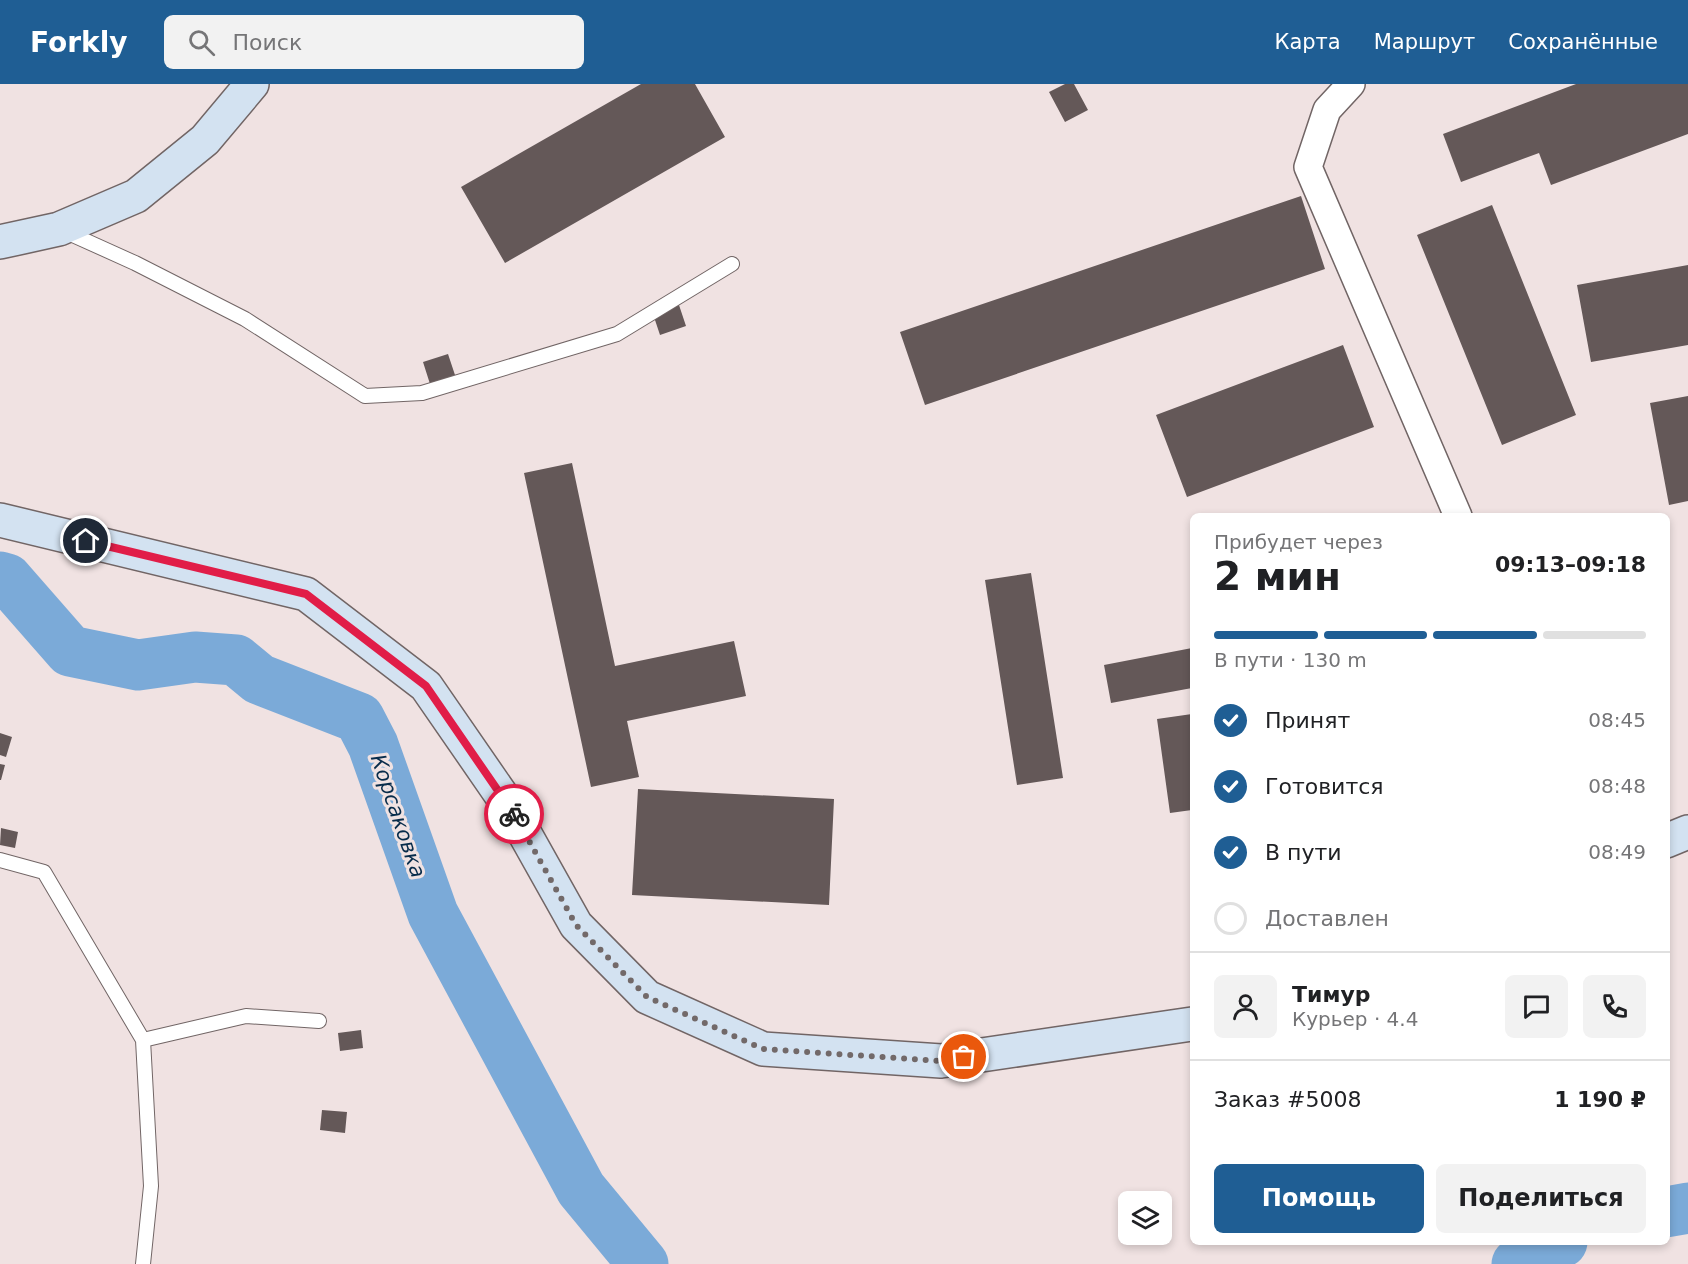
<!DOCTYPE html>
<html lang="ru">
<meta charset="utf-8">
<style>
:root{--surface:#fff;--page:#f2f2f2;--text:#202124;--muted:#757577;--line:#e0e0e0;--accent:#1f5e94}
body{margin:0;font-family:"DejaVu Sans",sans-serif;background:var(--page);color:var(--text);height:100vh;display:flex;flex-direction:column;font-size:22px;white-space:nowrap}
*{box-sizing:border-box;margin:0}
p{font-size:20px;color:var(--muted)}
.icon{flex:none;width:33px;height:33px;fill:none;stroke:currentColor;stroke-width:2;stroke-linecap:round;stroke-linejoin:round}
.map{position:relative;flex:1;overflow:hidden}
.side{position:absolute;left:1190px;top:429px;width:480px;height:732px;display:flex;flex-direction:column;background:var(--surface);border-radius:9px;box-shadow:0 3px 9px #0003}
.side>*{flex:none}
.controls{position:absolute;left:1118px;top:1107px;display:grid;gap:12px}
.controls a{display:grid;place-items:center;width:54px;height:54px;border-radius:9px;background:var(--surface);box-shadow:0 3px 9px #0003;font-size:30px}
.pin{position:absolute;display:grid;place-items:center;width:51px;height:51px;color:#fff;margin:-26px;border:3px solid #fff;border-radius:50%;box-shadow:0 2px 6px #0007}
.courier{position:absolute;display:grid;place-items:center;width:60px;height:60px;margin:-30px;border:4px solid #e11d48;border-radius:50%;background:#fff;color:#222;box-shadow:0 2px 8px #0007}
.headline em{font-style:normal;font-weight:800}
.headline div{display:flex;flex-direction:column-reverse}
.headline{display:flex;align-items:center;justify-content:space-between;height:102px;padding:0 24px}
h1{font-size:39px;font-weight:800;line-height:45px}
.bar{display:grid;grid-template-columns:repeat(4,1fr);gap:9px 6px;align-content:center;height:72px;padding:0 24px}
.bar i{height:8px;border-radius:4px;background:var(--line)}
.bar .selected{background:var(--accent)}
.bar p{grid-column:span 4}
.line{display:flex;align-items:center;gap:15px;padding:0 24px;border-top:2px solid var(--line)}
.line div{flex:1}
.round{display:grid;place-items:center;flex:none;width:63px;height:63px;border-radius:9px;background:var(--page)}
ol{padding:0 24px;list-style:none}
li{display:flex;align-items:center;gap:18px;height:66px}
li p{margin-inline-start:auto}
li .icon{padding:6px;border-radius:50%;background:var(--accent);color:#fff;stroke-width:4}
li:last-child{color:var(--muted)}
li i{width:33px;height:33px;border:3px solid var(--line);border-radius:50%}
.action{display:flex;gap:12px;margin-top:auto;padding:12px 24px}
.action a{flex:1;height:69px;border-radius:9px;background:var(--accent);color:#fff;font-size:24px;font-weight:800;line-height:69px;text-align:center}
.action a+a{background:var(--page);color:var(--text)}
header{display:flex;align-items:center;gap:36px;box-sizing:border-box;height:84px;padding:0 30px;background:var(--accent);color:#fff}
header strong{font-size:28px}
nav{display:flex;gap:33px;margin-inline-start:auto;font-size:21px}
.search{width:420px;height:54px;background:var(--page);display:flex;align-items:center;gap:15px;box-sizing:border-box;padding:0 21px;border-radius:9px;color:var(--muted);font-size:22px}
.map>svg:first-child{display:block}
</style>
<header>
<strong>Forkly</strong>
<div class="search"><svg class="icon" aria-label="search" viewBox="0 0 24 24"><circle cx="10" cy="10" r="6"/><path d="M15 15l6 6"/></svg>Поиск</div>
<nav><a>Карта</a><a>Маршрут</a><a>Сохранённые</a></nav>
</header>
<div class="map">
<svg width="1688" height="1180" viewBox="0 0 1688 1180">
<rect width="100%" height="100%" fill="#f0e2e2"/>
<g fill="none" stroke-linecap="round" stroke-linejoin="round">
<path stroke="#7baad8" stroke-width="51" d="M0,493L7,495L70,567L138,581L195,573L236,576L259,595L359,634L373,661L433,830L581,1105L643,1180
M1666,1128L1688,1124
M1517,1180L1562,1158"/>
</g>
<path fill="#645858" d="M641,0H695L725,53L505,179L461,103Z
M1065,0H1074L1088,26L1065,38L1049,8Z
M1576,0H1688V50L1551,101L1539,69L1461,98L1443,50Z
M1301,112L1325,185L925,321L900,248Z
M1492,121L1576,331L1502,361L1417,151Z
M1688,181V261L1591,278L1577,201Z
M679,221L686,242L660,251L653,230Z
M1343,261L1374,343L1187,413L1156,331Z
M448,270L455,291L430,300L423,278Z
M1688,312V417L1669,421L1650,319Z
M572,379L615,582L734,557L746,612L627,637L639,693L591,703L524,389Z
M1031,489L1063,694L1017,701L985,496Z
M1192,564V604L1111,619L1104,581Z
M1192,630V726L1170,729L1157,635Z
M0,649L12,653L6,673L0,671Z
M0,680L5,681L1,696H0Z
M638,705L834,715L829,821L632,811Z
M1,744L18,748L15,764L0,761Z
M361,946L363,964L340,967L338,949Z
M322,1026L347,1028L345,1049L320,1046Z"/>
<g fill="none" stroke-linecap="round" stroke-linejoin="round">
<defs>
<path id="lane" d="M64,147L135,179L245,235L365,312L422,309L617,250L732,180
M0,776L44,788L143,956L151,1102L143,1180
M143,956L246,932L319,937"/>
<path id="street" d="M1351,0L1327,26L1308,83L1458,432"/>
<path id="secondary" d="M0,158L59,145L136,112L205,56L252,0
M0,436L306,510L426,602L511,725L576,841L647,913L763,965L941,977L1192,940
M1666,757L1688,748"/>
</defs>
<use href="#lane" stroke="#716565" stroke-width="16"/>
<use href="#street" stroke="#716565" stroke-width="30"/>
<use href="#secondary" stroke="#716565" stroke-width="36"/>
<use href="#lane" stroke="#fff" stroke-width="14"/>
<use href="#street" stroke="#fff" stroke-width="27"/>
<use href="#secondary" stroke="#d3e2f1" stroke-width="33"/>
</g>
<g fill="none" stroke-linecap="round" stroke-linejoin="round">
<path stroke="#726969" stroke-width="6" stroke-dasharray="0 10.8" d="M514,730L576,841L647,913L763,965L941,977L964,973"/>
<path stroke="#e11d48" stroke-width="8" d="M86,457L306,510L426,602L514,730"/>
</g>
<g text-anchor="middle" stroke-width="6" stroke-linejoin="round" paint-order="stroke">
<g font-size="21" font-style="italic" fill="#082c4b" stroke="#f0e2e2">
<text transform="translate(398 732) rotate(71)" y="7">Корсаковка</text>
</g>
</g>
</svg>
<div class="controls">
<a><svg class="icon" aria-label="layers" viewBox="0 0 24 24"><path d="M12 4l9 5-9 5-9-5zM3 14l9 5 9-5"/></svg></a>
</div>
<div class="pin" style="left:964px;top:973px;background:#ea580c"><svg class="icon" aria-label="bag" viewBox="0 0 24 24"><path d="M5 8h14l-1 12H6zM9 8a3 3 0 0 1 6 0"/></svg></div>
<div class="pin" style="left:86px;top:457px;background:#1f2937"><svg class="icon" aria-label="home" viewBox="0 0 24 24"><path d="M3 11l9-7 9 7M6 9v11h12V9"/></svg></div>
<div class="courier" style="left:514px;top:730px"><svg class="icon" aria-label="bike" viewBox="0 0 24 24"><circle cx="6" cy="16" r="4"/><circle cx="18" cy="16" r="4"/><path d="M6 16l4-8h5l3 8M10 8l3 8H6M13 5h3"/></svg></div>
<section class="side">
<div class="headline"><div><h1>2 мин</h1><p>Прибудет через</p></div><em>09:13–09:18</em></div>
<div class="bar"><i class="selected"></i><i class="selected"></i><i class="selected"></i><i></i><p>В пути · 130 m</p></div>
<ol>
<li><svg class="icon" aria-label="check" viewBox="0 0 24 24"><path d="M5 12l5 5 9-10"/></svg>Принят<p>08:45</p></li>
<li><svg class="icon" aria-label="check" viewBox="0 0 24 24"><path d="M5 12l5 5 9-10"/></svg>Готовится<p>08:48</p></li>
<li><svg class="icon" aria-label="check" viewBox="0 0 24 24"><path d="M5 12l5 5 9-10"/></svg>В пути<p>08:49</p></li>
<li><i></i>Доставлен</li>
</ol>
<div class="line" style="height:108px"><a class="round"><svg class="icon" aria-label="person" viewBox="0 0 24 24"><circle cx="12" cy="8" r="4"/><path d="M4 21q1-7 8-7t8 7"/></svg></a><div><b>Тимур</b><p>Курьер · 4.4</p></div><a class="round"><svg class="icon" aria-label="chat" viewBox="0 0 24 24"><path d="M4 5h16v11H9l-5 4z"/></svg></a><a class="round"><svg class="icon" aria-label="phone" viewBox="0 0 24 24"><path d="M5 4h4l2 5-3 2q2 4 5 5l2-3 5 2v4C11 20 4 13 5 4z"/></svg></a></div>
<div class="line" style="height:78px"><div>Заказ #5008</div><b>1 190 ₽</b></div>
<div class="action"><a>Помощь</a><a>Поделиться</a></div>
</section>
</div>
